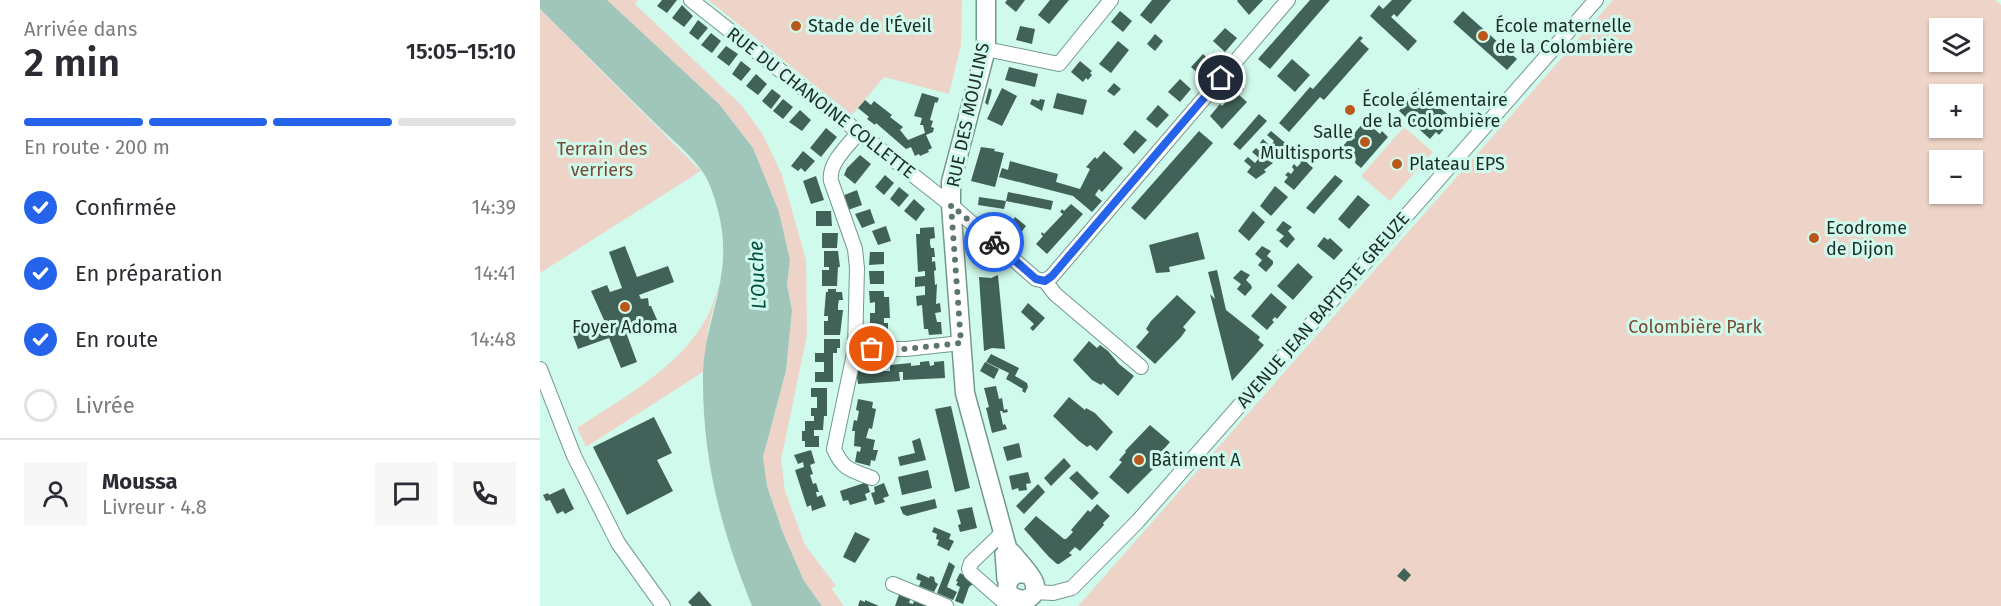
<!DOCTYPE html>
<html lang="fr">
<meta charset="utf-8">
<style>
:root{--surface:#fff;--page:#f7f7f7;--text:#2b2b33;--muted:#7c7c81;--line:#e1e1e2;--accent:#2563eb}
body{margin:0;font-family:"Fira Sans",sans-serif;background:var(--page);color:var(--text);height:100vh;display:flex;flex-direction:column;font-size:22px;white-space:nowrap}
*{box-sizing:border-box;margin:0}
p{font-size:20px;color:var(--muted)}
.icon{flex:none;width:33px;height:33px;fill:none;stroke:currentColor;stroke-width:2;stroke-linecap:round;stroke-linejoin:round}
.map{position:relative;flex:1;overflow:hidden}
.sheet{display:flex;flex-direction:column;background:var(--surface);width:540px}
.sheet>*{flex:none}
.controls{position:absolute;left:1389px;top:18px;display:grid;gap:12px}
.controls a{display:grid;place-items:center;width:54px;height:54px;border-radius:0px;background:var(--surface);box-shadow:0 2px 4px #0004;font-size:30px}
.pin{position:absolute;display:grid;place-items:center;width:51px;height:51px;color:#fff;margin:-26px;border:3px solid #fff;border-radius:50%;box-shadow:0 2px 6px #0007}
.courier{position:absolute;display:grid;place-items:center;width:60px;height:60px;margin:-30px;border:4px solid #2563eb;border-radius:50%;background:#fff;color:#222;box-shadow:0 2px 8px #0007}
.headline em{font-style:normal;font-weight:600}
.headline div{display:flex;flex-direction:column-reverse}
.headline{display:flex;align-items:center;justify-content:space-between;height:102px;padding:0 24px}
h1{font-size:39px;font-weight:600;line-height:45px}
.bar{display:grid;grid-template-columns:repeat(4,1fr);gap:9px 6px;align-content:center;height:72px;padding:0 24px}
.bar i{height:8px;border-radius:4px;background:var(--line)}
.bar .current{background:var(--accent)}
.bar p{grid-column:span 4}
.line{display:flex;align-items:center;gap:15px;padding:0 24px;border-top:2px solid var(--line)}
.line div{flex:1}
.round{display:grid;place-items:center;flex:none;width:63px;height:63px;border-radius:0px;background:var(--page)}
ol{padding:0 24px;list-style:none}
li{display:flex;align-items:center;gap:18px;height:66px}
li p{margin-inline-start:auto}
li .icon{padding:6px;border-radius:50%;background:var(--accent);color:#fff;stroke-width:4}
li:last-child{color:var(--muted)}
li i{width:33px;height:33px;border:3px solid var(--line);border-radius:50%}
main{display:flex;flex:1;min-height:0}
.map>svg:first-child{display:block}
</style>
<main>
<section class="sheet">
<div class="headline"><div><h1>2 min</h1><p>Arrivée dans</p></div><em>15:05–15:10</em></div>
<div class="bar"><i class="current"></i><i class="current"></i><i class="current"></i><i></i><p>En route · 200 m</p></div>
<ol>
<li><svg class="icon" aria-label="check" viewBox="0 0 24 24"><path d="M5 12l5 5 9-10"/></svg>Confirmée<p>14:39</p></li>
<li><svg class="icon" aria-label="check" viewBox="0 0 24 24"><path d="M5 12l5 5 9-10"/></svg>En préparation<p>14:41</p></li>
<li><svg class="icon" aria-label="check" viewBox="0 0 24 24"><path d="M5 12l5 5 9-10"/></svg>En route<p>14:48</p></li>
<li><i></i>Livrée</li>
</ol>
<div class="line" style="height:108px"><a class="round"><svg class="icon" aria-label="person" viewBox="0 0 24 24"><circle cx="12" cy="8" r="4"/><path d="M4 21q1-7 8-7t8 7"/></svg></a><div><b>Moussa</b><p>Livreur · 4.8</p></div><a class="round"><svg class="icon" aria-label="chat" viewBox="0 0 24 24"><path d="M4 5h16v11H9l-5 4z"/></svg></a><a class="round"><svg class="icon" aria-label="phone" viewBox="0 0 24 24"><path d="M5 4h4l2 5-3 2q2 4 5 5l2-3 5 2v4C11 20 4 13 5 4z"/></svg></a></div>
</section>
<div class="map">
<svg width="1461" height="606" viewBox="0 0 1461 606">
<rect width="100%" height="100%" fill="#d0faec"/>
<path fill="#eed4c8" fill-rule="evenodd" d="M67,0H98L95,4L201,105L222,133L242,175L266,260L267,335L241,460L245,491L265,545L296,586L291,588L304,606H282L264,581L243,533L227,486L223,457L246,371L252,310L247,285L250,260L239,212L213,148L179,104Z
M168,0H422L421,45L409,94L344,77L312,115Z
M1073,0H1455L1461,5V606H538ZM1400,28H1432V62H1400ZM1400,94H1432V128H1400ZM1400,160H1432V194H1400Z
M0,9L161,171L0,273Z
M864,127L893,152L850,201L821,176Z
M180,282L168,330L163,372L46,447L37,428C84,397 139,368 167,317C173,306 176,293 180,282Z"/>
<path fill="#a0c5b9" d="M0,0H67L179,104L213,148L239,212L250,260L247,285L252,310L246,371L223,457L227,486L243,533L264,581L282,606H212C180,526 162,459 163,372C164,337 178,304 182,270C186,239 180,209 168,181C159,161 132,140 116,124C77,86 39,47 0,9Z"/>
<path fill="#416258" d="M122,0H137L127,13L117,6Z
M467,0H485L476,12L465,3Z
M510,0H529L509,24L498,15Z
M612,0H631L611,24L600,15Z
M698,0H723L709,15L697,1Z
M770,0H790L730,69L718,59Z
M852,0H872L857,17L854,14L851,17L877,41L868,51L830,16L839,5L843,9Z
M142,5L153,16L144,27L132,18Z
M580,11L592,21L583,32L571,22Z
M923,11L977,59L967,70L913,22Z
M158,20L168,28L158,40L149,33Z
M480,26L495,29L492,44L476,40Z
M685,28L697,38L685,52L673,41Z
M171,33L181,41L172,53L161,45Z
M615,34L623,41L615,51L607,44Z
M820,36L823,38L820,41L829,49L784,100L780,97L749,132L739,123L770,87L773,89Z
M578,41L589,50L571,73L559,64Z
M186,46L198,54L189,66L177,57Z
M663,54L674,64L662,77L651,67Z
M752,59L770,75L755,92L737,76Z
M201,61L211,69L201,81L192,74Z
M540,61L552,71L550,73L552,75L548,80L546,78L543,82L531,72Z
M469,67L498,74L495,87L465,80Z
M216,74L227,84L218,95L206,86Z
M640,79L651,89L640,102L628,92Z
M574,83L581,89L574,96L567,91Z
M699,84L704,89L699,95L707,102L682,129L670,116L680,104L682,106L685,103L683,101Z
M449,88L452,90L448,105L445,103Z
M462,88L477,96L462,126L447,119Z
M878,88L913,119L899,135L896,132L890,139L859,111Z
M232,89L241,96L231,109L222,101Z
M382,93L399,98L397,103L395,102L390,120L393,121L391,127L394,128L393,132L386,135L392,148L388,150L389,152L380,156L379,154L375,156L371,147L366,149L336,123L335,125L327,119L329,117L318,108L325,100L331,105L334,101L352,115L350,117L363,127L360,130L368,140L385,133L383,125H380L382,118L374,116Z
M517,93L547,100L543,115L513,108Z
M243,99L253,107L243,119L233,111Z
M492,99L499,101L500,99L505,100L502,111L490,104Z
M618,105L629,115L617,128L606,119Z
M260,110L271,120L262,131L249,122Z
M719,114L727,121L700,150L693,144Z
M825,121L840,134L842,131L848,137L821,168L815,163L816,158L803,146Z
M286,128L297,137L281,157L270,148Z
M595,130L607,140L594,154L583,144Z
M659,131L673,143L605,220L591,208Z
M731,131L749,146L745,150L743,149L739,153L741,155L737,159L735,157L731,162L733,163L724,170L726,172L716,179L707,172L711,167L704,161L708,157L715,163L719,158L712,152L716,148L723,154L727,150L720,143L723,139L730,146L734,141L727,135Z
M441,147L455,149L454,151L464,153L455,187L431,181Z
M263,151L275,161L265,172L261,168L258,171L251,166Z
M564,151L583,168L562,192L559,189L555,195L562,201L552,212L533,196L459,177L462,168L468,170L470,161L518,174L516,182L540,189L550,169L546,167L555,157L557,159Z
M320,155L331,164L315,184L304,175L307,168Z
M761,157L773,168L754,190L744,182L748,177L745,175L748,172L751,174L754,170L752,167L754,164L757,167L761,163L758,160Z
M345,175L354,183L344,195L335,187Z
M795,175L803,181L774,214L766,208Z
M276,176L284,200L271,204L263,181Z
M735,186L748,197L731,216L720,206Z
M359,187L369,195L359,207L350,199Z
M317,190L322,205L308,210L302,196Z
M468,192L513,201L511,210L466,201Z
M818,195L830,205L809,229L798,219Z
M439,197L466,201L464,209L438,205Z
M374,199L385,209L376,221L364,211Z
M531,204L543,214L507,254L496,244L503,236L501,234L502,232L504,234L523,214L520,212L522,209L524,211Z
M330,209L335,223L322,228L315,214Z
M276,211H291L292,226H276Z
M713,211L725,222L709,241L698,231Z
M475,217L486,226L476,239L465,230Z
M743,221L752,227L748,231L755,239L747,248L739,241L744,236L736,230Z
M346,226L351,241L338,245L332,231Z
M394,227L395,238L390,239V244L391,248H394L395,257H392V262L395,261L396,270L394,271L395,285L397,284L396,304L400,303L401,312L395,313L397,322H401L402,334L389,335L388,329H384L382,305L377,306L376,296L385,295V286L375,287V277L385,276V271L378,272L376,234H380V228Z
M658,232L665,259L629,267L630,272L616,273L609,245Z
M282,233H298L297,248H282Z
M784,237L788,240L790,238L803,250L794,260L777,246Z
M85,246L97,277L128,266L134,282L99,295L101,299L108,298L109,306H111L118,322L110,325L109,324L103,326H96L95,329L90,325L84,327L97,362L81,368L69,338L38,349L32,333L64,320L51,291L67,285L70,292L82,288L69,252Z
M722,246L731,251L727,256L733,261V264L726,272L718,265L722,260L715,254Z
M284,251H298L300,267H298L297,286H282V270H289V267H284Z
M443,251L457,262L451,269L438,257Z
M330,252H344V264L329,265Z
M758,263L773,277L753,300L737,286Z
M677,270L686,310L720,337L718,340L724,345L692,381L670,294L675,299L668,272Z
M701,270L710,275L706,280L711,285L712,288L705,296L697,289L701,284L693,278Z
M329,271H344V284H330Z
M458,275L465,349L452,348L444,351L439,277L451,278Z
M288,289H296V292H302L303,300H299L298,305V310H303L300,335H284V321H288V316H284L286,292H288Z
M329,291H344V297H349L350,318H344V323H348V338H331V328H334V324L330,323V313H335V302L330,303Z
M731,293L747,307L737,319L735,317L732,320L734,322L727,330L711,316Z
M637,295L656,312L643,327L646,330L641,337L615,364L596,347L609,332L606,329L611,321Z
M488,303L505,318L493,331L490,328L494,324L481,312Z
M284,339H300V348H297V353H293V382H275V372H284V362H275V353H284Z
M549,341L557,348L560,345L568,351L579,364L594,376L578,396L563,383L561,385L552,380L533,360Z
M451,354L479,368L475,376L487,383L488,387L485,393L482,391L483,389L466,379L469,373L446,362Z
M389,361L390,366L394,365V362L404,361L405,378L363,380V372H359L360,381L318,384L316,370H322L321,368L340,365L341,371H350V365L371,363V366L380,365V362Z
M445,362L459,369L454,379L440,371Z
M456,386L459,399L462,398L464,410L467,409L468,412L463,413L462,411H460L463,425L465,424L467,429L452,433L446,408L449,407L444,388Z
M271,388H287V416H284L283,430H274V436H279V447H265V441H262V431H265V421H274V416H271V408H277V397H271Z
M529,397L545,410L546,408L555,413L573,432L557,451L550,445L547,447L539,441L513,416Z
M318,399L333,402L332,408L336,409L332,429L329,428L326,438L335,440L333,450H338L335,461L331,460L330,466L315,462L317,451L320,452L321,447L314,446L315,431H312L314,420L317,421L319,411L316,410Z
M411,406L430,488L415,492L395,409Z
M114,417L132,453L117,460L133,491L87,515L53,447Z
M610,425L630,442L617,457L619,459L614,468L588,494L569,477L582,462L579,460L586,452L585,451Z
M380,438L386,460L360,466L358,457L375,453L372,441Z
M479,443L482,457L467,461L463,447Z
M271,450L275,463L270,465L273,474L270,475L273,484L276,483L279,492H276L277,497L282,495L286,506L272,511L271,505L267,507L255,470L264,467L263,462L258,464L254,455Z
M524,458L531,466L511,486L504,478Z
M388,470L392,488L362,495L358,477Z
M537,471L559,493L552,500L529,478Z
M488,472L491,483L486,484L487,490L479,491L478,488L472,490L469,476Z
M327,482L330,492L325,494L327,500L310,505L308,500L303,501L300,491Z
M344,483L349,496L343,498L345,502L335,505L331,493L335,492L334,487Z
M498,484L505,492L484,514L476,506Z
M24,488L34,509L25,514L23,511L17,514L10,500L6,501L3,495L8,493L9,495Z
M395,499L397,508L367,516L363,514L360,507Z
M557,504L570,516L563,523L564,525L540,551L535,547L529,553L532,555L519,564H517L509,557L484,529L496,516L524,539H526L533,532L531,530L548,510L550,512Z
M432,507L437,528L420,532L418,525L421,524L417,510Z
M394,527L411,534L409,539L414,541L409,551L397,545L399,540L396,539L397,534L392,532Z
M315,532L330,539L315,563L303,557Z
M409,562L415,566L407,587L417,592L413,600L397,593Z
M864,568L871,575L865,582L857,576Z
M378,573L389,578L390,576L394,577L395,582L398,584L394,592L379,586L381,581L376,579Z
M420,573L425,576L433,584L429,587L423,604L415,601L420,587L416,585L418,582L416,581Z
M159,591L172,606H152L148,602Z
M360,592L371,597L369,603L373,604L375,598L386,603L385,606H355Z
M320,600L325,602V600L339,606H318Z"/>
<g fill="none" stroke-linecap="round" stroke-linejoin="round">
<defs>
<path id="lane" d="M465,583L461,580L459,553L465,548"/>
<path id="street" d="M151,0L411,205L496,279L505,281L515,294L601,367
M446,49L519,64L571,0
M318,133C308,146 288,163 291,181L315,249L317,268L315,349L294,449C303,470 311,470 332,478
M505,281L512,276L748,0
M315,349H366L421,343
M0,369L34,456L78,543L123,606
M463,532L431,563L429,569L431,573L465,603
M353,584L406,606
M494,592L513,593L532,588L598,521L1056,0"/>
<path id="secondary" d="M446,0V49L411,182V205L425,393L467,547L473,575
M472,553C477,560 495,578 495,586C496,603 475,603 467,591L468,581L476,573L487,574"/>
</defs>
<use href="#lane" stroke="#72998d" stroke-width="10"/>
<use href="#street" stroke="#72998d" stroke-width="16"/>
<use href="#secondary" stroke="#72998d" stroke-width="21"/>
<use href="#lane" stroke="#fff" stroke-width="7"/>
<use href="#street" stroke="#fff" stroke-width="14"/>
<use href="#secondary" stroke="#fff" stroke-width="18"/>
</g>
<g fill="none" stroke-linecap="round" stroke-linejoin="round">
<path stroke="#5c756d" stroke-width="6" stroke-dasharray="0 10.8" d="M332,349H366L421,343L411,205L454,242"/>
<path stroke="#2563eb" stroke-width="8" d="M454,242L496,279L505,281L512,276L681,78"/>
</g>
<g fill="#ba581c" stroke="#d0faec" stroke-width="2">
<circle cx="256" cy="26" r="6"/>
<circle cx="943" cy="36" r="6"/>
<circle cx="810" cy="110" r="6"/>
<circle cx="825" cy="142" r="6"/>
<circle cx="857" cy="164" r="6"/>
<circle cx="1274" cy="238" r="6"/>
<circle cx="85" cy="307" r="6"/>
<circle cx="599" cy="460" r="6"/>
</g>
<g text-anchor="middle" stroke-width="6" stroke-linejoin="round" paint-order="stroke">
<g font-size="18" fill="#1d2d28" stroke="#d0faec" text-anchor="start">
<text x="268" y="32">Stade de l'Éveil</text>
<text x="955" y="32">École maternelle<tspan x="955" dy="21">de la Colombière</tspan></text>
<text x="822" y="106">École élémentaire<tspan x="822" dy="21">de la Colombière</tspan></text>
<text x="813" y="138" text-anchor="end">Salle<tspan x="813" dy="21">Multisports</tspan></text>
<text x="869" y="170">Plateau EPS</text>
<text x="1286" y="234">Ecodrome<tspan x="1286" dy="21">de Dijon</tspan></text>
<text x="85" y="333" text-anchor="middle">Foyer Adoma</text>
<text x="611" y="466">Bâtiment A</text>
</g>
<g font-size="18" fill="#1d2d28" stroke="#d0faec">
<text transform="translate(281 103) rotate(38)" y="6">RUE DU CHANOINE COLLETTE</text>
<text transform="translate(428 115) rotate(-78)" y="6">RUE DES MOULINS</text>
<text transform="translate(783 310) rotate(-49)" y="6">AVENUE JEAN BAPTISTE GREUZE</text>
</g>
<g font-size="18" fill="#784a33" stroke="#d0faec">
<text x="62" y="155">Terrain des<tspan x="62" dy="21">verriers</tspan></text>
<text x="1155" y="333">Colombière Park</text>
</g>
<g font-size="20" font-style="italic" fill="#004f3f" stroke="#d0faec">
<text transform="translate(217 275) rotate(-93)" y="7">L'Ouche</text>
</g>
</g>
</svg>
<div class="controls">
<a><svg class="icon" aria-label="layers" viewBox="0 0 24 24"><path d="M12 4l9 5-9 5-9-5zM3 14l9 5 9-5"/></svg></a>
<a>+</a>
<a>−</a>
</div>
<div class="pin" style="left:332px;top:349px;background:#ea580c"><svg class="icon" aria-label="bag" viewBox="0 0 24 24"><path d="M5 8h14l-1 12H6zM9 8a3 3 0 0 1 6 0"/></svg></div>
<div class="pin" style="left:681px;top:78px;background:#1f2937"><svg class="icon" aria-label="home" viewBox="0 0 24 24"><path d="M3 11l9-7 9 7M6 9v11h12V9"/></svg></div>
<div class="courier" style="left:454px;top:242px"><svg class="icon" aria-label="bike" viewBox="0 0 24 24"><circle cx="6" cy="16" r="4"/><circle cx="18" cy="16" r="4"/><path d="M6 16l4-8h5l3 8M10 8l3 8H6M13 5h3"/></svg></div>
</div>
</main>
